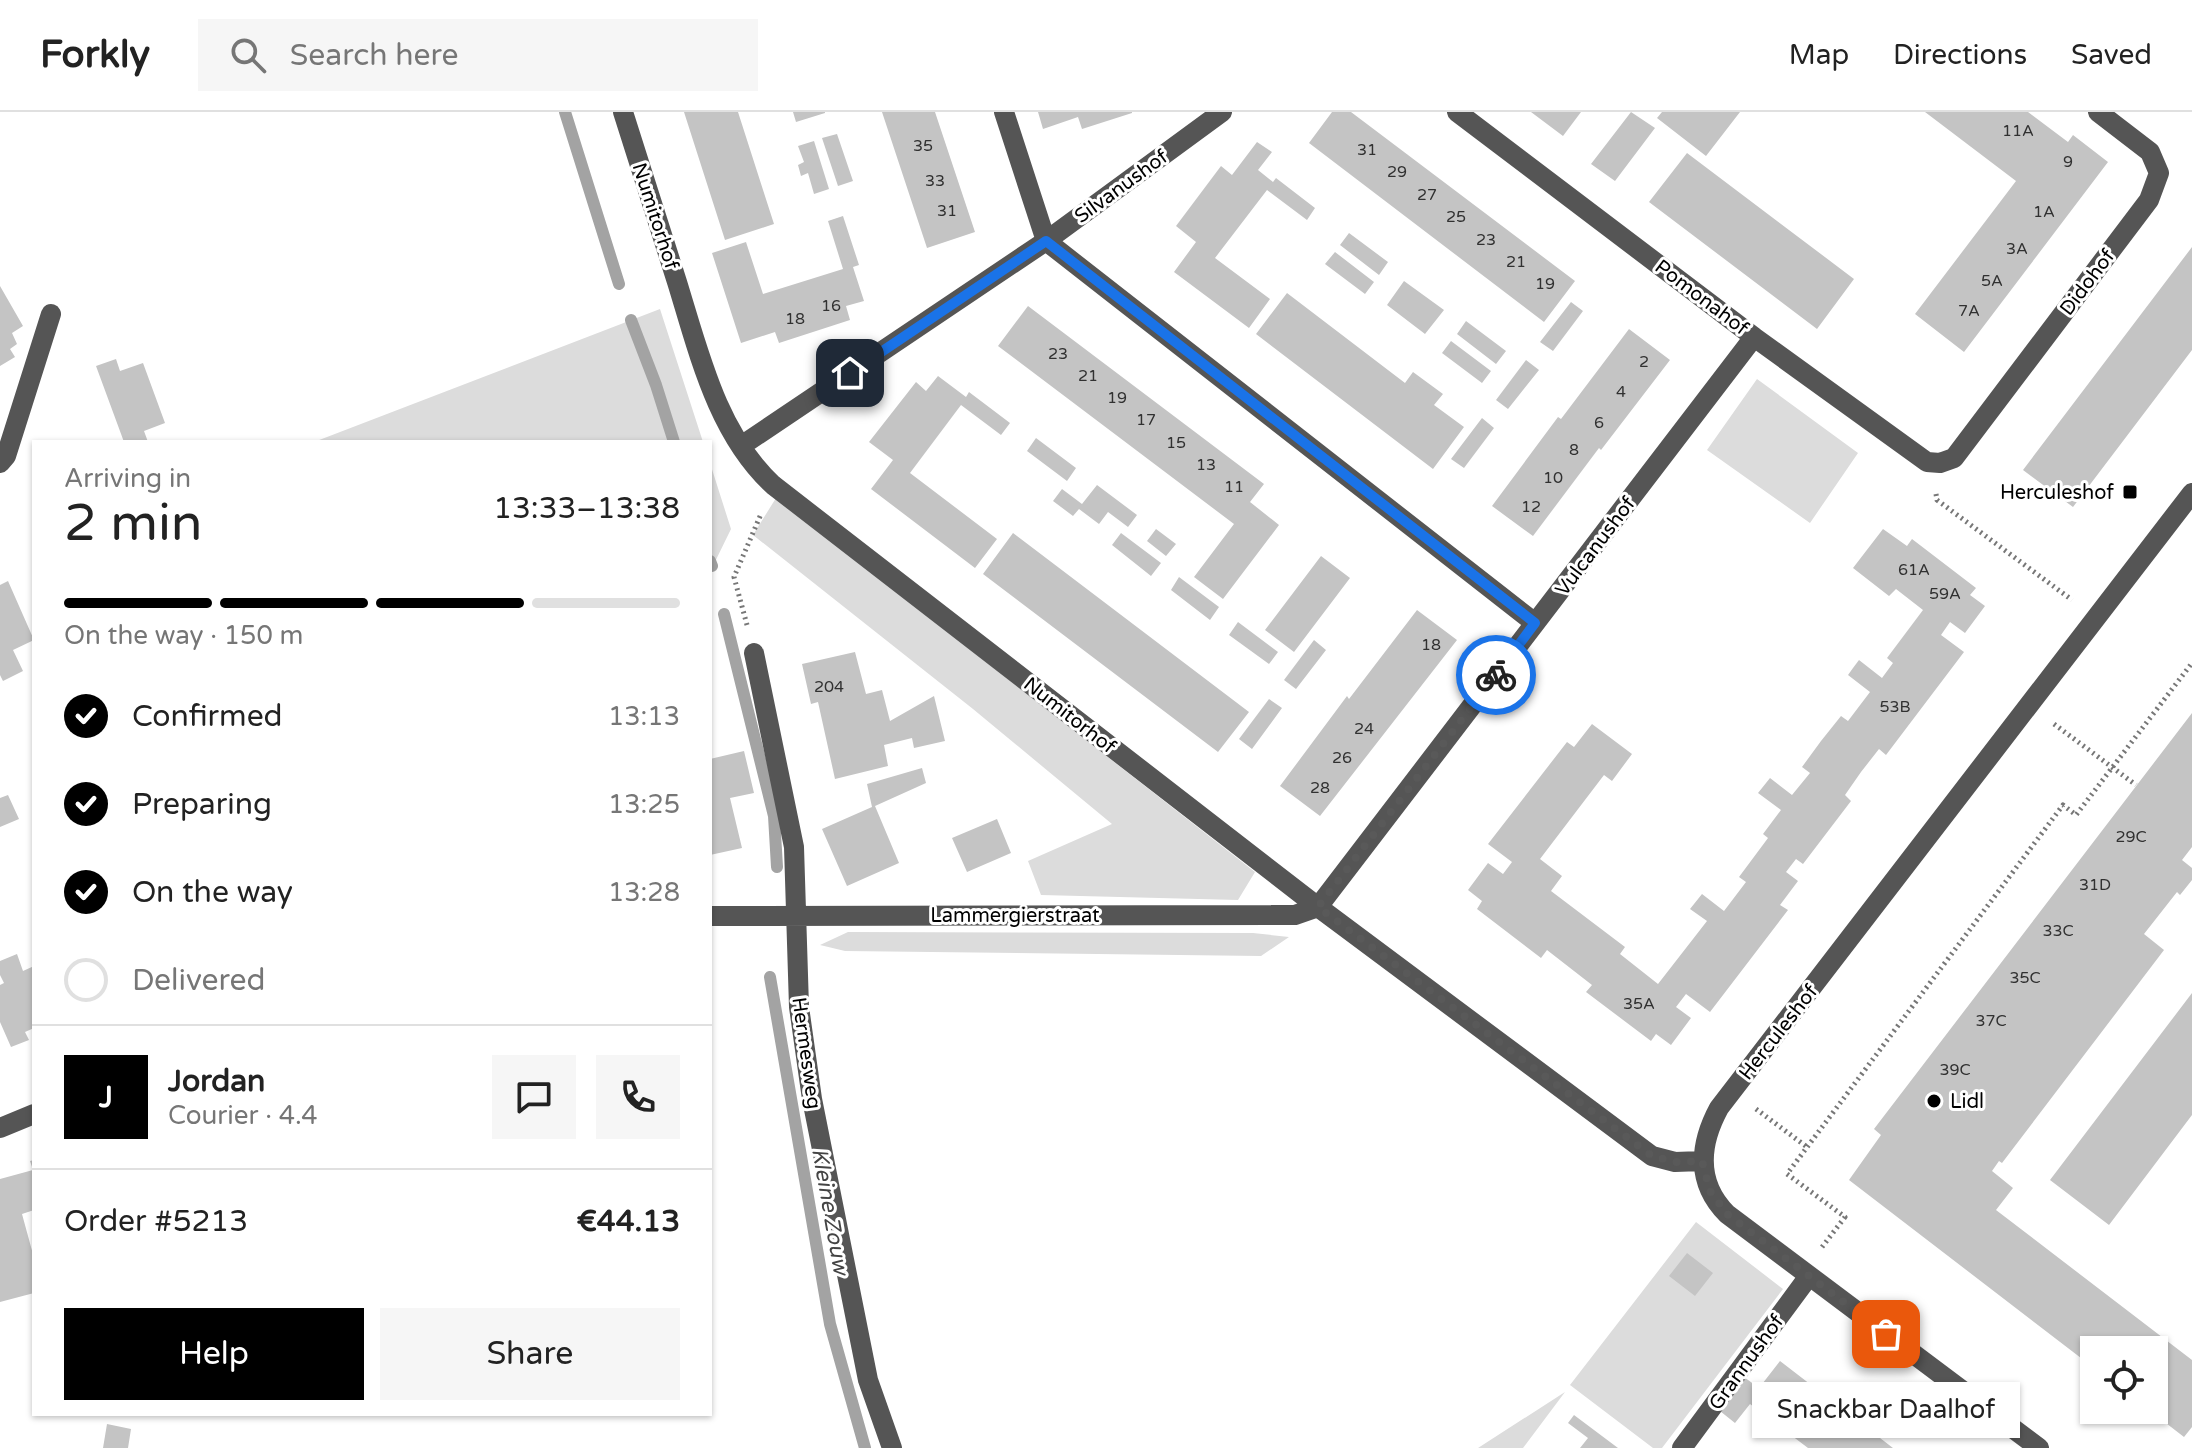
<!DOCTYPE html>
<meta charset="utf-8">
<style>
:root{--surface:#fff;--page:#f6f6f6;--text:#222;--muted:#767676;--line:#e0e0e0;--accent:#000}
body{margin:0;font-family:"Varela Round",sans-serif;background:var(--page);color:var(--text);height:100vh;display:flex;flex-direction:column;font-size:30px;white-space:nowrap}
*{box-sizing:border-box;margin:0}
p{font-size:26px;color:var(--muted)}
.icon{flex:none;width:44px;height:44px;fill:none;stroke:currentColor;stroke-width:2;stroke-linecap:round;stroke-linejoin:round}
.map{position:relative;flex:1;overflow:hidden}
.sheet{position:absolute;left:32px;top:328px;width:680px;height:976px;display:flex;flex-direction:column;background:var(--surface);border-radius:0px;box-shadow:0 2px 6px #0004}
.sheet>*{flex:none}
.tools{position:absolute;left:2080px;top:1224px;display:grid;gap:16px}
.tools a{display:grid;place-items:center;width:88px;height:88px;border-radius:0px;background:var(--surface);box-shadow:0 2px 6px #0004;font-size:40px}
.pin{position:absolute;display:grid;place-items:center;width:68px;height:68px;color:#fff;margin:-34px;border-radius:16px;box-shadow:0 4px 12px #0006}
.courier{position:absolute;display:grid;place-items:center;width:80px;height:80px;margin:-40px;border:6px solid #1a73e8;border-radius:50%;background:#fff;color:#222;box-shadow:0 2px 10px #0007}
.bubble{position:absolute;height:56px;border-radius:0px;background:var(--surface);box-shadow:0 2px 6px #0004;font-size:26px;font-weight:600;line-height:56px;text-align:center}
.overview em{font-style:normal;font-weight:600}
.overview div{display:flex;flex-direction:column-reverse}
.overview{display:flex;align-items:center;justify-content:space-between;height:136px;padding:0 32px}
h1{font-size:52px;font-weight:600;line-height:60px}
.bar{display:grid;grid-template-columns:repeat(4,1fr);gap:12px 8px;align-content:center;height:96px;padding:0 32px}
.bar i{height:10px;border-radius:6px;background:var(--line)}
.bar .current{background:var(--accent)}
.bar p{grid-column:span 4}
.line{display:flex;align-items:center;gap:20px;padding:0 32px;border-top:2px solid var(--line)}
.line div{flex:1}
.round{display:grid;place-items:center;flex:none;width:84px;height:84px;border-radius:0px;background:var(--page)}
ol{padding:0 32px;list-style:none}
li{display:flex;align-items:center;gap:24px;height:88px}
li p{margin-inline-start:auto}
li .icon{padding:8px;border-radius:50%;background:var(--accent);color:#fff;stroke-width:4}
li:last-child{color:var(--muted)}
li i{width:44px;height:44px;border:4px solid var(--line);border-radius:50%}
.action{display:flex;gap:16px;margin-top:auto;padding:16px 32px}
.action a{flex:1;height:92px;border-radius:0px;background:var(--accent);color:#fff;font-size:32px;font-weight:600;line-height:92px;text-align:center}
.action a+a{background:var(--page);color:var(--text)}
header{display:flex;align-items:center;gap:48px;box-sizing:border-box;height:112px;padding:0 40px;background:var(--surface);border-bottom:2px solid var(--line)}
header strong{font-size:38px}
nav{display:flex;gap:44px;margin-inline-start:auto;font-size:28px}
.search{width:560px;height:72px;background:var(--page);display:flex;align-items:center;gap:20px;box-sizing:border-box;padding:0 28px;border-radius:0px;color:var(--muted);font-size:30px}
.map>svg:first-child{display:block}
</style>
<header>
<strong>Forkly</strong>
<div class="search"><svg class="icon" aria-label="search" viewBox="0 0 24 24"><circle cx="10" cy="10" r="6"/><path d="M15 15l6 6"/></svg>Search here</div>
<nav><a>Map</a><a>Directions</a><a>Saved</a></nav>
</header>
<div class="map">
<svg width="2192" height="1336" viewBox="0 0 2192 1336">
<rect width="100%" height="100%" fill="#fff"/>
<path fill="#dcdcdc" d="M660,197L703,330H314Z
M1757,267L1858,341L1810,411L1707,338Z
M710,351L731,417L710,460Z
M776,386L1255,760L1238,788L1041,783L1028,749L1112,712L973,597L753,423Z
M848,820L1253,821L1289,825L1261,844L845,839L820,833Z
M1696,1110L1783,1177L1662,1336H1653L1570,1273Z
M1565,1280L1523,1336H1478Z"/>
<g fill="none" stroke-linecap="round" stroke-linejoin="round">
<path stroke="#a3a3a3" stroke-width="12" d="M565,0L619,172
M631,208L656,273L674,330
M710,449L712,454
M724,502L774,704L777,755
M770,865L830,1212L865,1336"/>
</g>
<path fill="#c4c4c4" d="M684,0H738L774,112L725,128Z
M793,0H825V1L796,10Z
M882,0H935L975,120L927,136Z
M1038,0H1132V1L1082,17L1078,5L1043,17Z
M1332,0H1351L1575,169L1544,210L1309,31Z
M1531,0H1581L1563,24Z
M1631,0L1655,16L1615,69L1591,52Z
M1662,0H1740L1706,44L1657,6Z
M1925,0H2028L2068,30L2073,23L2108,50L1964,240L1915,202L2016,69Z
M837,22L853,69L838,74L822,26Z
M814,29L829,77L814,82L808,61L801,64L798,53L804,50L798,34Z
M1257,30L1272,40L1258,58L1273,70L1276,66L1315,96L1307,108L1267,78L1215,146L1270,187L1249,216L1174,160L1196,130L1176,114L1221,54L1232,63Z
M1687,41L1854,167L1817,217L1649,90Z
M843,104L859,153L853,155L864,189L846,194L850,208L779,231L775,220L741,231L712,141L746,130L763,182L843,157L828,109Z
M1349,121L1388,150L1379,163L1340,133Z
M2192,135V238L2073,395L2023,358Z
M1335,140L1374,170L1365,182L1325,152Z
M1404,169L1444,198L1425,222L1387,193Z
M0,174L23,214L12,221L17,232L10,237L15,245L0,254Z
M1287,181L1405,271L1413,260L1443,282L1434,293L1464,315L1433,357L1256,222Z
M1571,190L1583,199L1553,239L1540,230Z
M1028,194L1264,372L1250,390L1279,413L1223,487L1194,465L1234,412L998,234Z
M1466,209L1506,239L1496,252L1457,222Z
M1629,217L1670,248L1601,338L1599,336L1533,424L1492,394L1558,305L1561,307Z
M1451,229L1491,259L1482,271L1442,241Z
M116,247L120,259L143,251L165,311L144,319L148,330H124L96,254Z
M1526,248L1539,258L1508,297L1496,288Z
M938,264L966,285L969,280L1010,311L1001,323L961,293L910,361L997,427L975,456L871,377L893,348L869,330L916,270L926,279Z
M1482,306L1494,316L1464,356L1451,347Z
M1036,326L1076,356L1067,369L1027,339Z
M1097,373L1137,403L1128,415L1108,400L1099,412L1079,397L1073,404L1053,389L1062,377L1082,392Z
M1156,417L1176,432L1166,444L1147,429Z
M1883,417L1907,434L1912,427L1976,476L1970,483L1985,494L1965,521L1950,510L1941,523L1964,540L1886,643L1879,637L1861,660L1845,683L1851,689L1803,752L1796,747L1786,760L1798,769L1780,793L1788,798L1710,900L1686,882L1676,895L1691,906L1671,933L1656,922L1651,929L1586,880L1592,873L1547,838L1541,846L1477,797L1482,789L1468,778L1488,751L1503,762L1512,750L1488,732L1567,630L1574,635L1592,612L1632,642L1612,669L1604,663L1540,747L1562,764L1551,779L1625,835L1620,842L1658,872L1707,809L1690,797L1702,782L1724,799L1746,770L1739,765L1768,726L1763,722L1781,698L1758,681L1770,666L1792,683L1810,661L1802,655L1821,629L1841,604L1848,609L1870,580L1848,563L1853,556L1859,548L1882,566L1893,551L1887,546L1923,498L1896,477L1889,484L1853,456Z
M1013,421L1249,600L1218,640L983,462Z
M1121,421L1161,451L1151,464L1112,433Z
M1321,444L1350,466L1294,540L1265,518Z
M1179,465L1219,495L1210,508L1171,478Z
M8,469L34,528L13,538L23,559L3,569L0,563V473Z
M1417,498L1457,528L1320,704L1280,674L1347,584L1349,587Z
M1238,510L1278,540L1269,552L1229,523Z
M1314,528L1326,538L1296,577L1284,568Z
M855,540L866,582L882,578L890,609L934,584L945,629L914,636L912,626L884,633L888,654L835,667L818,590L811,592L802,552Z
M1269,587L1282,596L1252,637L1239,627Z
M2192,601V735L2182,748L2192,756V768L2180,783L2177,780L2144,822L2164,838L2002,1051L1999,1049L1992,1059L2013,1076L1996,1098L2192,1248V1315L2184,1325L2149,1298H2154V1238H2094V1256L1849,1068L1881,1023L1874,1017Z
M744,639L754,681L730,686L742,736L710,743V647Z
M922,656L926,671L875,694L899,751L847,774L822,717L872,695L867,672Z
M8,683L19,707L0,715V686Z
M997,707L1011,741L967,760L952,726Z
M17,842L23,859L34,854V916L25,920L29,928L11,935L0,910V873L4,871L0,863V849Z
M2192,881V1003L2109,1113L2050,1068Z
M34,1048V1098L22,1102L34,1146V1181L0,1190V1067L33,1058L30,1049Z
M1687,1141L1713,1161L1695,1184L1669,1164Z
M1780,1249L1893,1336H1808L1750,1292L1735,1311L1720,1299L1744,1265L1759,1276Z
M1574,1303L1618,1336H1580L1588,1326L1568,1311Z
M107,1312L131,1317L128,1336H103Z"/>
<g fill="none" stroke-linecap="round" stroke-linejoin="round">
<path stroke="#777" stroke-width="5" stroke-dasharray="2 4" stroke-linecap="butt" d="M1936,382L1937,388L2072,488
M747,513L734,465L761,402
M2054,612L2136,673
M1756,997L1807,1035
M1822,1135L1845,1105L1787,1062L2063,693L2076,703L2192,551"/>
<path stroke="#555" stroke-width="20" d="M623,0C641,57 659,114 677,170C699,241 717,321 773,373L1318,795L1652,1044L1675,1050L1702,1049
M1004,0L1046,129L1535,511
M1457,0L1754,225L1927,350L1940,351L1954,346L2149,88L2159,61L2150,40L2098,0
M741,334L1046,129L1222,0
M0,351L6,344L51,202
M754,541L794,735L799,895L812,987L868,1268L892,1336
M710,804L1295,803L1318,795L1754,225
M0,1016L34,1002
M1682,1336L1809,1164
M2039,1336L1727,1102C1696,1071 1699,1033 1719,996L2192,381"/>
</g>
<g fill="none" stroke-linecap="round" stroke-linejoin="round">
<path stroke="#595959" stroke-width="8" stroke-dasharray="0 14.4" d="M1496,563L1318,795L1652,1044L1675,1050L1702,1049L1710,1079L1727,1102L1886,1222"/>
<path stroke="#1a73e8" stroke-width="10" d="M850,261L1046,129L1535,511L1496,563"/>
</g>
<g fill="#000" stroke="#fff" stroke-width="3">
<rect x="2122" y="372" width="16" height="16" rx="4"/>
<circle cx="1934" cy="989" r="8"/>
</g>
<g text-anchor="middle" stroke-width="6" stroke-linejoin="round" paint-order="stroke">
<g font-size="16" fill="#313131">
<text x="2018" y="24">11A</text>
<text x="923" y="39">35</text>
<text x="1367" y="43">31</text>
<text x="2068" y="55">9</text>
<text x="1397" y="65">29</text>
<text x="935" y="74">33</text>
<text x="1427" y="88">27</text>
<text x="947" y="104">31</text>
<text x="2044" y="105">1A</text>
<text x="1456" y="110">25</text>
<text x="1486" y="133">23</text>
<text x="2017" y="142">3A</text>
<text x="1516" y="155">21</text>
<text x="1992" y="174">5A</text>
<text x="1545" y="177">19</text>
<text x="831" y="199">16</text>
<text x="1969" y="204">7A</text>
<text x="795" y="212">18</text>
<text x="1058" y="247">23</text>
<text x="1644" y="255">2</text>
<text x="1088" y="269">21</text>
<text x="1621" y="285">4</text>
<text x="1117" y="291">19</text>
<text x="1146" y="313">17</text>
<text x="1599" y="316">6</text>
<text x="1176" y="336">15</text>
<text x="1574" y="343">8</text>
<text x="1206" y="358">13</text>
<text x="1553" y="371">10</text>
<text x="1234" y="380">11</text>
<text x="1531" y="400">12</text>
<text x="1914" y="463">61A</text>
<text x="1945" y="487">59A</text>
<text x="1431" y="538">18</text>
<text x="829" y="580">204</text>
<text x="1895" y="600">53B</text>
<text x="1364" y="622">24</text>
<text x="1342" y="651">26</text>
<text x="1320" y="681">28</text>
<text x="2131" y="730">29C</text>
<text x="2095" y="778">31D</text>
<text x="2058" y="824">33C</text>
<text x="2025" y="871">35C</text>
<text x="1639" y="897">35A</text>
<text x="1991" y="914">37C</text>
<text x="1955" y="963">39C</text>
</g>
<g font-size="20" fill="#000" stroke="#fff">
<text transform="translate(1121 74) rotate(-36)" y="7">Silvanushof</text>
<text transform="translate(656 104) rotate(72)" y="7">Numitorhof</text>
<text transform="translate(2087 170) rotate(-53)" y="7">Didohof</text>
<text transform="translate(1702 185) rotate(37)" y="7">Pomonahof</text>
<text transform="translate(1595 434) rotate(-53)" y="7">Vulcanushof</text>
<text transform="translate(1070 603) rotate(38)" y="7">Numitorhof</text>
<text x="1015" y="810">Lammergierstraat</text>
<text transform="translate(1778 920) rotate(-52)" y="7">Herculeshof</text>
<text transform="translate(807 941) rotate(82)" y="7">Hermesweg</text>
<text transform="translate(1746 1250) rotate(-54)" y="7">Grannushof</text>
</g>
<g font-size="20" fill="#000" stroke="#fff" text-anchor="end">
<text x="2114" y="387">Herculeshof</text>
<text x="1950" y="996" text-anchor="start">Lidl</text>
</g>
<g font-size="22" font-style="italic" fill="#444" stroke="#fff">
<text transform="translate(831 1099) rotate(80)" y="8">Kleine Zouw</text>
</g>
</g>
</svg>
<div class="tools">
<a><svg class="icon" aria-label="locate" viewBox="0 0 24 24"><circle cx="12" cy="12" r="6"/><path d="M12 2v4M12 18v4M2 12h4M18 12h4"/></svg></a>
</div>
<div class="pin" style="left:1886px;top:1222px;background:#ea580c"><svg class="icon" aria-label="bag" viewBox="0 0 24 24"><path d="M5 8h14l-1 12H6zM9 8a3 3 0 0 1 6 0"/></svg></div>
<div class="pin" style="left:850px;top:261px;background:#1f2937"><svg class="icon" aria-label="home" viewBox="0 0 24 24"><path d="M3 11l9-7 9 7M6 9v11h12V9"/></svg></div>
<div class="courier" style="left:1496px;top:563px"><svg class="icon" aria-label="bike" viewBox="0 0 24 24"><circle cx="6" cy="16" r="4"/><circle cx="18" cy="16" r="4"/><path d="M6 16l4-8h5l3 8M10 8l3 8H6M13 5h3"/></svg></div>
<div class="bubble" style="left:1752px;top:1270px;width:268px">Snackbar Daalhof</div>
<section class="sheet">
<div class="overview"><div><h1>2 min</h1><p>Arriving in</p></div><em>13:33–13:38</em></div>
<div class="bar"><i class="current"></i><i class="current"></i><i class="current"></i><i></i><p>On the way · 150 m</p></div>
<ol>
<li><svg class="icon" aria-label="check" viewBox="0 0 24 24"><path d="M5 12l5 5 9-10"/></svg>Confirmed<p>13:13</p></li>
<li><svg class="icon" aria-label="check" viewBox="0 0 24 24"><path d="M5 12l5 5 9-10"/></svg>Preparing<p>13:25</p></li>
<li><svg class="icon" aria-label="check" viewBox="0 0 24 24"><path d="M5 12l5 5 9-10"/></svg>On the way<p>13:28</p></li>
<li><i></i>Delivered</li>
</ol>
<div class="line" style="height:144px"><b class="round" style="background:var(--accent);color:#fff">J</b><div><b>Jordan</b><p>Courier · 4.4</p></div><a class="round"><svg class="icon" aria-label="chat" viewBox="0 0 24 24"><path d="M4 5h16v11H9l-5 4z"/></svg></a><a class="round"><svg class="icon" aria-label="phone" viewBox="0 0 24 24"><path d="M5 4h4l2 5-3 2q2 4 5 5l2-3 5 2v4C11 20 4 13 5 4z"/></svg></a></div>
<div class="line" style="height:104px"><div>Order #5213</div><b>€44.13</b></div>
<div class="action"><a>Help</a><a>Share</a></div>
</section>
</div>
